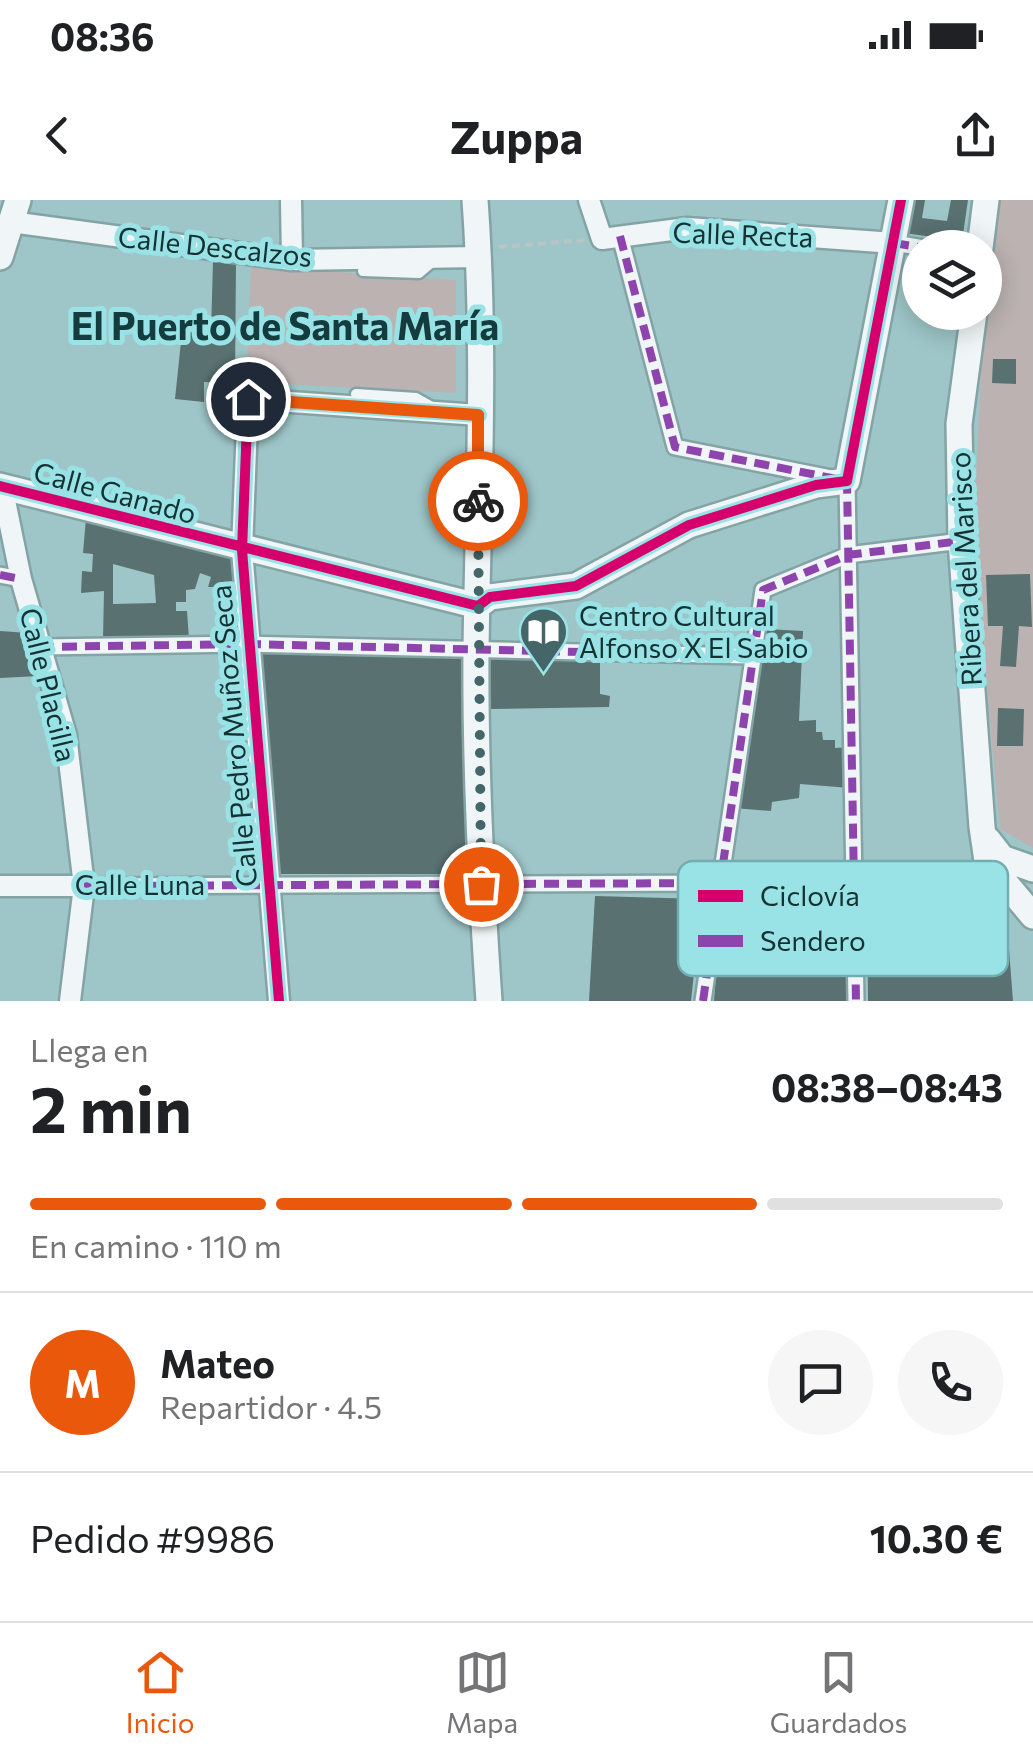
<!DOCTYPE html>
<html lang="es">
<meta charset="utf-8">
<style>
:root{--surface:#fff;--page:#f6f6f6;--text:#202124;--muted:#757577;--line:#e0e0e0;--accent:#ea580c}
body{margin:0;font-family:Commissioner,sans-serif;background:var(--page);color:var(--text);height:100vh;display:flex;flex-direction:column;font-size:38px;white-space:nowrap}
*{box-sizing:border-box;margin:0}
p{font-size:32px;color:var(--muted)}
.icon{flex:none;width:55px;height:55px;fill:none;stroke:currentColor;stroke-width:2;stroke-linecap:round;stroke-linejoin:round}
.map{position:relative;height:801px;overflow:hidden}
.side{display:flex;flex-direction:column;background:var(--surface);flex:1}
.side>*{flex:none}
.buttons{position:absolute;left:902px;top:30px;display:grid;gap:20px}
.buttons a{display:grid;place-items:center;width:100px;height:100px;border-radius:50%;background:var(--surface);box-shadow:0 5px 25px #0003;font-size:50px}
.pin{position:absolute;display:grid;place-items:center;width:85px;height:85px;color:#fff;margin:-42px;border:5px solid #fff;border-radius:50%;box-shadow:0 2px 10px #0007}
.courier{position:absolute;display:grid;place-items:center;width:100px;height:100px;margin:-50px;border:8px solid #ea580c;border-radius:50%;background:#fff;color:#222;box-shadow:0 2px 12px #0007}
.summary em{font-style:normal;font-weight:700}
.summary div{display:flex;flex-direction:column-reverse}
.summary{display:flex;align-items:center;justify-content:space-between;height:170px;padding:0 30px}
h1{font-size:65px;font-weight:700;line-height:75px}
.bar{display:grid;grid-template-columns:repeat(4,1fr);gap:15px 10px;align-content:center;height:120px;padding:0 30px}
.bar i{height:12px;border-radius:8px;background:var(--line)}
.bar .current{background:var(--accent)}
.bar p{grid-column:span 4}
.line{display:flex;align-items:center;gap:25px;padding:0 30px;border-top:2px solid var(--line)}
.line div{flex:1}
.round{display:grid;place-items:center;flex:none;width:105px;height:105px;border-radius:52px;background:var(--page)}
.status{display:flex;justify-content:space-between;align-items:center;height:70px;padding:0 50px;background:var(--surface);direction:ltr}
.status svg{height:28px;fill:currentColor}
header{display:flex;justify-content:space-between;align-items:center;height:130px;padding:0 30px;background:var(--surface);font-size:45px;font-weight:700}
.tabs{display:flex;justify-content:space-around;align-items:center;height:140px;border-top:2px solid var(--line);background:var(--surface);font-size:28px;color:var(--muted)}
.tabs a{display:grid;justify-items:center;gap:5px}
.tabs .current{color:var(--accent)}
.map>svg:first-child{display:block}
</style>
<div class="status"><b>08:36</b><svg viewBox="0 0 49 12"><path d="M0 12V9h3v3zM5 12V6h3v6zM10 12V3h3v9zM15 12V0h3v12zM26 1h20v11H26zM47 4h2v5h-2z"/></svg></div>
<header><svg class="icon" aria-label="back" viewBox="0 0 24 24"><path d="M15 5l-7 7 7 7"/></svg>Zuppa<svg class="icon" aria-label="share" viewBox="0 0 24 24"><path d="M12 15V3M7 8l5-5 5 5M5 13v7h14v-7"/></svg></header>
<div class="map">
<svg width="1033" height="801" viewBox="0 0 1033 801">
<rect width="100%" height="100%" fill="#9ec6c8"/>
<path fill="#bcb2b2" d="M1000,0H1033V648L1000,629L973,343L982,152Z
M251,66L456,80V193L246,182Z"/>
<path fill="#597171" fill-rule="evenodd" d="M909,0H925L922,18L947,21L951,0H968L962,41L904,33Z
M213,61H236L235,183L204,182V202L175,199L182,132L211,133Z
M993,159H1016V184L992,183Z
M86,318L238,358L241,397L219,395V387H208L211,377L200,373L195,389L186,390V402H176V411H187L189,439L103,440L104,391L81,393L82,371L92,372L93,354L83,353ZM113,364L154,375L156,403L113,404Z
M1030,374L1032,427L1019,426L1016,467L1000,466L1003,426H988L986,375Z
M766,429L803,431L799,521L816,520V532H822L823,540H835V548L851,547L850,588L800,584L799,598L772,602L771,611L734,608Z
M0,431L28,433L39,476L0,478Z
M258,450L464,454L470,669L466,674H275Z
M487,454L600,456V494L610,496L609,507L489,509Z
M998,508L1024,509L1023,546H997Z
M959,690L961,734L1007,723L1013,801H868L867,698Z
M722,694L849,702L848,801H714Z
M595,696L702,699L691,801H589Z"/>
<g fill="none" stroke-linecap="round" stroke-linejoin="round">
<defs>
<path id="service" d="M363,71L419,73L433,61
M356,194L416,198L432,207"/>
<path id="pedestrian" d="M620,36L675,247L847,281L856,801
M894,43L924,48
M0,375L21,379
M39,447L247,444L750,456
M84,686L717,683L857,690L999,679
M703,801L763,390L848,355L961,341"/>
<path id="minor" d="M291,0L292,60
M589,0L602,39L687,28L894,43
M11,22L292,60L479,57
M2,286L21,379L66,535L84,686L70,801
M0,686H84
M279,801L242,350L248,199L479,215"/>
<path id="tertiary" d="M475,0C486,149 478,301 476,450C475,567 481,684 489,801
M980,48L986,0
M0,57L18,0
M974,112L959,224L961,341L982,627L987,661L1033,716
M0,286L478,406L490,397L576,386L689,325L816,285L847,281L901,0
M988,640L1002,658L1033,669"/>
</defs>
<use href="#service" stroke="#84a3a5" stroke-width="15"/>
<use href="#pedestrian" stroke="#84a3a5" stroke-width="20"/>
<use href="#minor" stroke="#84a3a5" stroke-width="25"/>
<use href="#tertiary" stroke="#84a3a5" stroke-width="30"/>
<path stroke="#b9c5c5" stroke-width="4" stroke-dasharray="8 5" stroke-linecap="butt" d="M499,47L585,40"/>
<use href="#service" stroke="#f0f6f7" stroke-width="10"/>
<use href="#pedestrian" stroke="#f0f6f7" stroke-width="15"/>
<use href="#minor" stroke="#f0f6f7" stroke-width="20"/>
<use href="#tertiary" stroke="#f0f6f7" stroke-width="25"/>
<path stroke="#8e44ad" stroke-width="8" stroke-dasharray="15 8" stroke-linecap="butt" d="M620,36L675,247L847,281L856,801
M894,43L924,48
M0,375L21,379
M39,447L247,444L750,456
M84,686L717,683L857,690L999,679
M703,801L763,390L848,355L961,341"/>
<defs>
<path id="cycleway" d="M0,286L478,406L490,397L576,386L689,325L816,285L847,281L901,0
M279,801L242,350L248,199L479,215"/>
</defs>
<use href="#cycleway" stroke="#99e2e6" stroke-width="16"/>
<use href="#cycleway" stroke="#d6006c" stroke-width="10"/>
</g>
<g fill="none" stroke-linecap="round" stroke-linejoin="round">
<path stroke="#446668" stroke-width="10" stroke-dasharray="0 18" d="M478,301L481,684"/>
<path stroke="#ea580c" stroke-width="12" d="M248,199L478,215V301"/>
</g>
<defs>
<symbol id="library-pin" viewBox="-11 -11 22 30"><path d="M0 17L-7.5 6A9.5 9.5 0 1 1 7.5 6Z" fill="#446668" stroke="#99e2e6"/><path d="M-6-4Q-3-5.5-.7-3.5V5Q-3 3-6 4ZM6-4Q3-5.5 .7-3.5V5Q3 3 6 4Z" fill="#fff"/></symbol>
</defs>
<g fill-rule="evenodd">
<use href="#library-pin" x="516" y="404" width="55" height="75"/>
</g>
<g text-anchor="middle" stroke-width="10" stroke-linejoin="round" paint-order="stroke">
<g font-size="28" fill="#143234" stroke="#99e2e6">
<text transform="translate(743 35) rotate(2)" y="10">Calle Recta</text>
<text transform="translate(215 47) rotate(6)" y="10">Calle Descalzos</text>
<text transform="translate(115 293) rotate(15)" y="10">Calle Ganado</text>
<text transform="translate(966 369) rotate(-93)" y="10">Ribera del Marisco</text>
<text transform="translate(48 485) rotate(76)" y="10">Calle Placilla</text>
<text transform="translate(234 536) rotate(-95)" y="10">Calle Pedro Muñoz Seca</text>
<text x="140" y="695">Calle Luna</text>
</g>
<g font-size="28" fill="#143234" stroke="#99e2e6" text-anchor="start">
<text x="579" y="426">Centro Cultural<tspan x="579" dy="32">Alfonso X El Sabio</tspan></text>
</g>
<g font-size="38" font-weight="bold" fill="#143b3d" stroke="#99e2e6">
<text x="285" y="140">El Puerto de Santa María</text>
</g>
</g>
<rect x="678" y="661" width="330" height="115" rx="15" fill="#99e2e6" stroke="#71adb1" stroke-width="2.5"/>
<rect x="698" y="690" width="45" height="12" fill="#d6006c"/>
<rect x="698" y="735" width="45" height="12" fill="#8e44ad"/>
<g font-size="28" fill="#143234">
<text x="760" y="706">Ciclovía</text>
<text x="760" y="751">Sendero</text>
</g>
</svg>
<div class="buttons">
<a><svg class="icon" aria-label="layers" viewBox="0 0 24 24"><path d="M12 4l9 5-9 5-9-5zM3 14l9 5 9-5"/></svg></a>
</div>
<div class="pin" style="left:481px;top:684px;background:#ea580c"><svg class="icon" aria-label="bag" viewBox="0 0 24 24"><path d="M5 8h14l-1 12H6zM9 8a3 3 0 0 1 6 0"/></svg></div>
<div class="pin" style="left:248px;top:199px;background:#1f2937"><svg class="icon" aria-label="home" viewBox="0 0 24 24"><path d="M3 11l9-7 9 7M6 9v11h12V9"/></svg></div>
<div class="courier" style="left:478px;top:301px"><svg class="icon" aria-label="bike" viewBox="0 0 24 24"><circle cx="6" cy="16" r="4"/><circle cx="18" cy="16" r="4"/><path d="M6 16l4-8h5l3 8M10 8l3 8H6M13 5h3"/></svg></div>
</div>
<section class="side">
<div class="summary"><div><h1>2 min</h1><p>Llega en</p></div><em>08:38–08:43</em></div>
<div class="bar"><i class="current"></i><i class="current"></i><i class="current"></i><i></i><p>En camino · 110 m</p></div>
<div class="line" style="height:180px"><b class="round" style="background:var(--accent);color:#fff">M</b><div><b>Mateo</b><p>Repartidor · 4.5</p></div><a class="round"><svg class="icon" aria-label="chat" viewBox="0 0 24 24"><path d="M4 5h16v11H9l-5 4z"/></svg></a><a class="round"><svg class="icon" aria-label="phone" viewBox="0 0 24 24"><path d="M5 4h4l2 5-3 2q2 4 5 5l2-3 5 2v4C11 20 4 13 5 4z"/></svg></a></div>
<div class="line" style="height:130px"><div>Pedido #9986</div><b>10.30 €</b></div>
</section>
<nav class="tabs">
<a class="current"><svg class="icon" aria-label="home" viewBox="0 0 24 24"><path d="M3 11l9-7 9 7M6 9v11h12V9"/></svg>Inicio</a>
<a><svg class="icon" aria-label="map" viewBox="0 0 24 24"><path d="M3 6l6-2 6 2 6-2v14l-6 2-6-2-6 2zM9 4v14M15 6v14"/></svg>Mapa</a>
<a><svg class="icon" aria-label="saved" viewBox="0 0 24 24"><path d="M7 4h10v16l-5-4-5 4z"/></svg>Guardados</a>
</nav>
